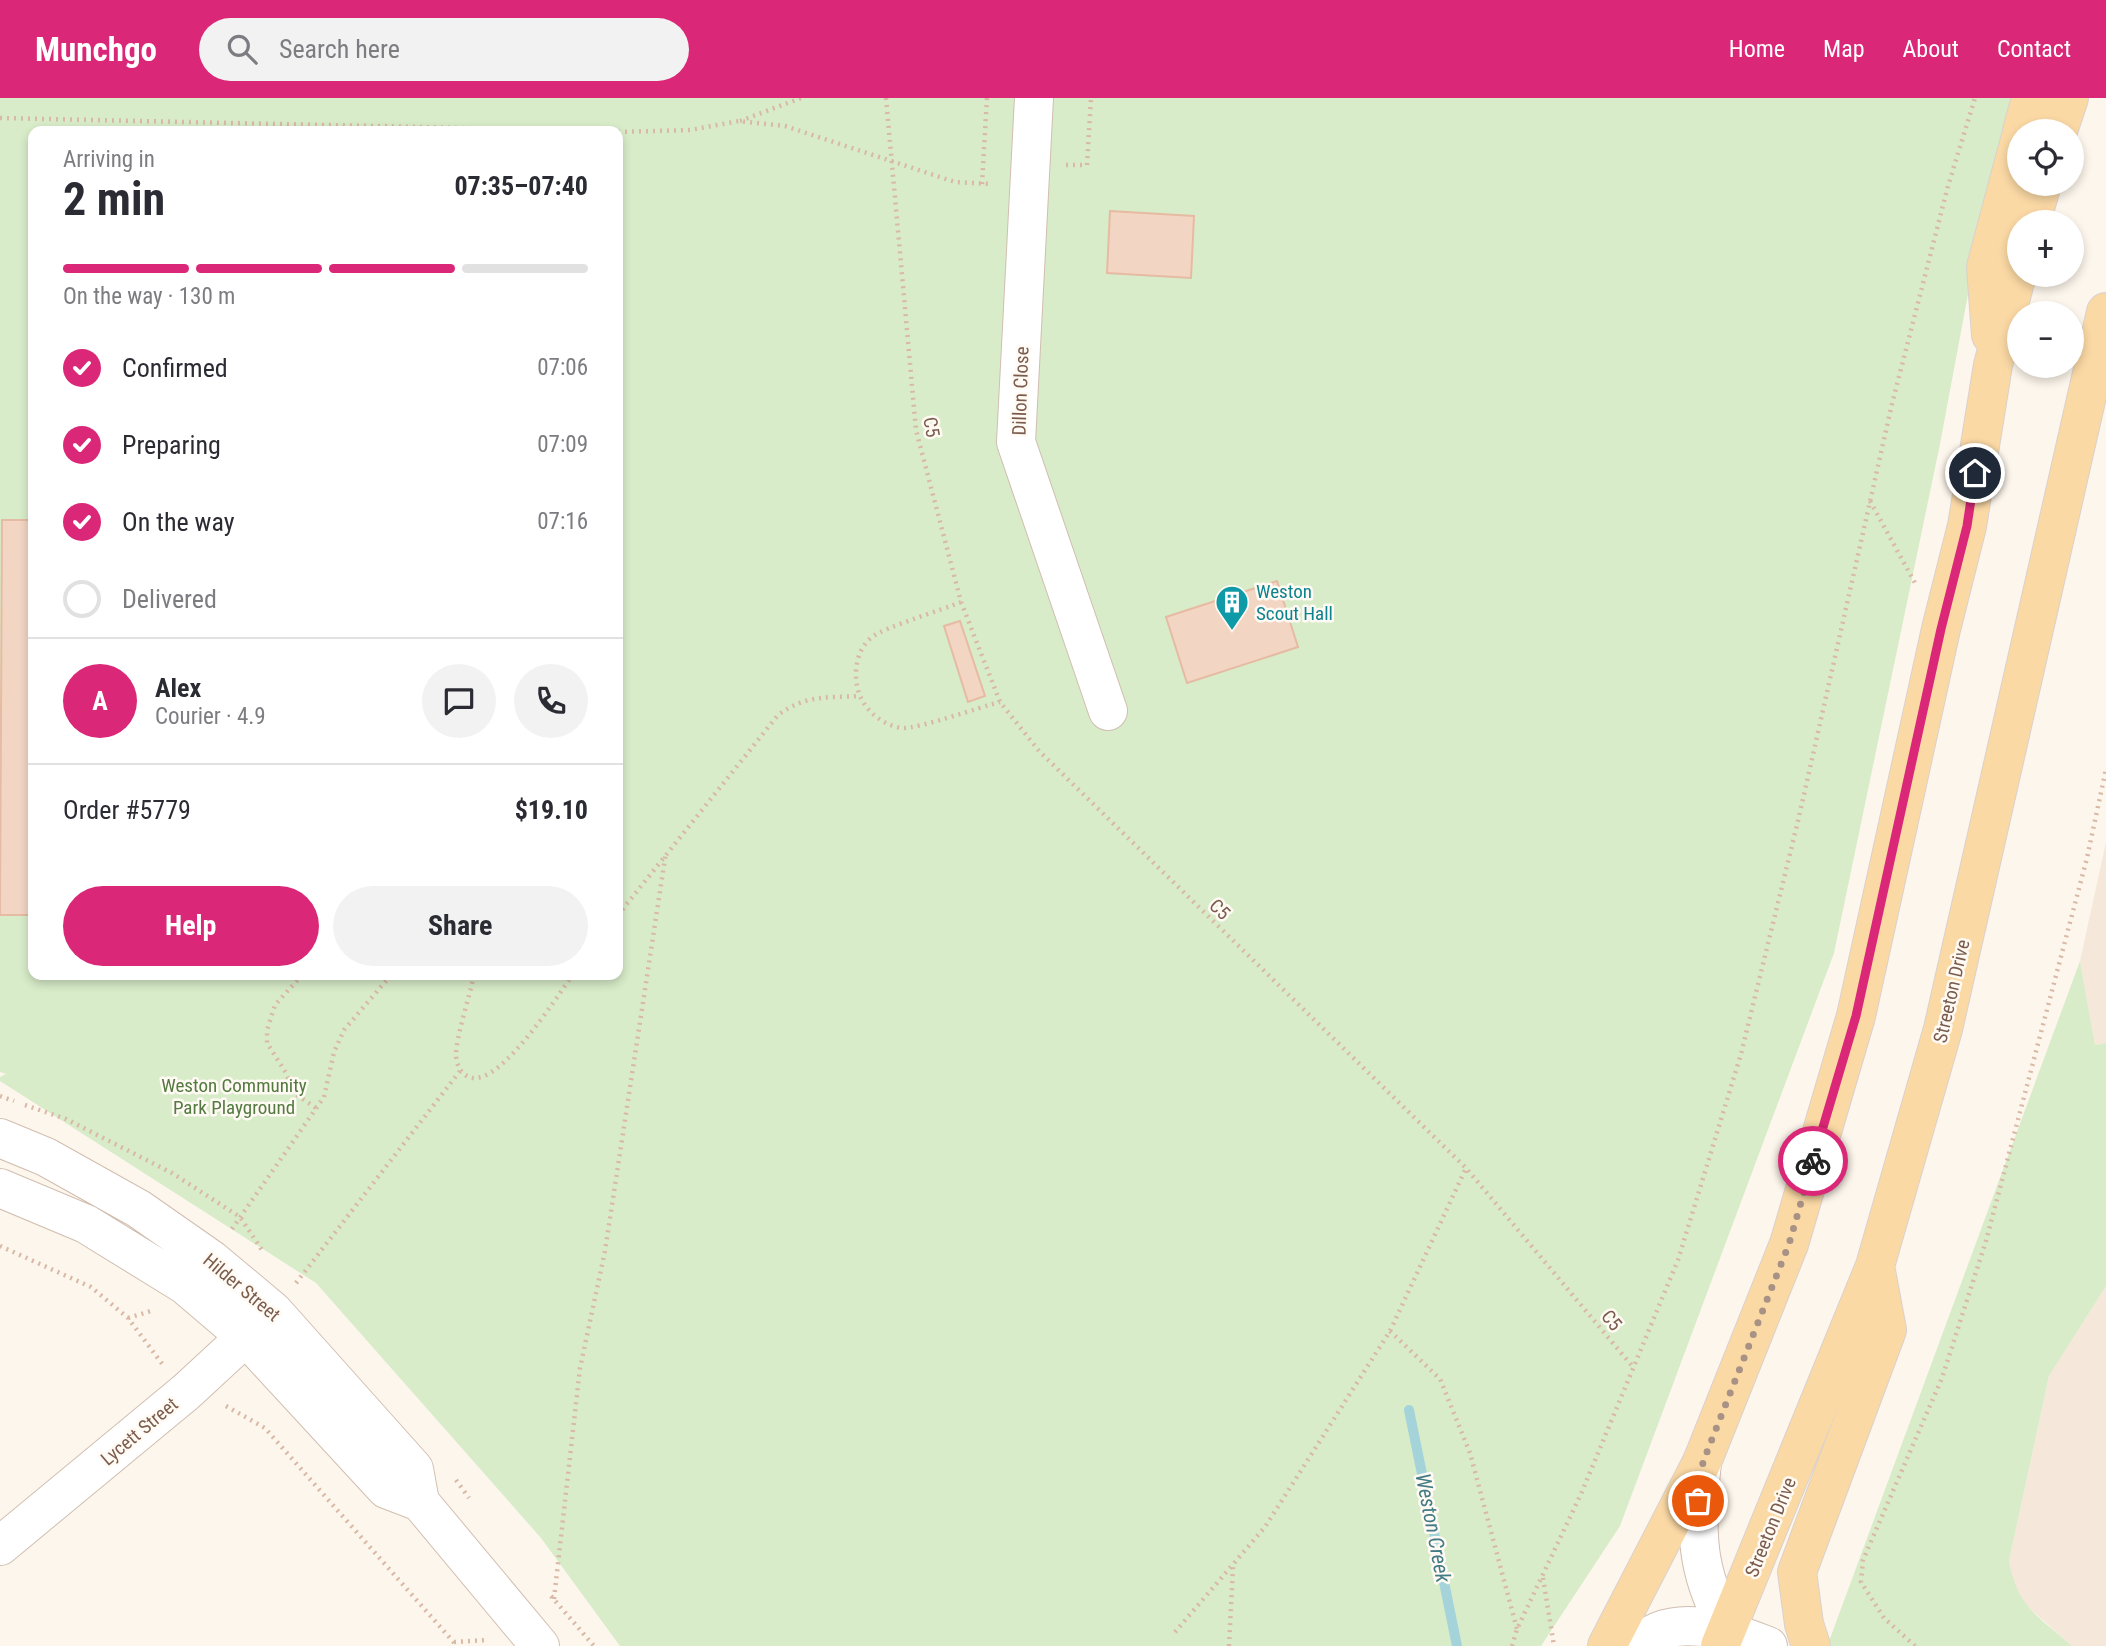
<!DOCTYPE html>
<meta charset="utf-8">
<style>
:root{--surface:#fff;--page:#f2f2f3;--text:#2b2b33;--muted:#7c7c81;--line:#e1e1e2;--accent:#db2777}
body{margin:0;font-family:"Roboto Condensed",sans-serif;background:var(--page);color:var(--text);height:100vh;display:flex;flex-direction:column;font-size:26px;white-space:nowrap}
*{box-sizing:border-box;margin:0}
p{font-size:23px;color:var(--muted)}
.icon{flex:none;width:38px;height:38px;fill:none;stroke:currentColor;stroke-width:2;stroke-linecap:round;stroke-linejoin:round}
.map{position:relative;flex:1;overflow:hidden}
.side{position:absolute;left:28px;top:28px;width:595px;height:854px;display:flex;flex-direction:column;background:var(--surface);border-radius:14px;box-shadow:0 4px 10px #0003}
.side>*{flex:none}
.tools{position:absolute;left:2007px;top:21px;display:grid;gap:14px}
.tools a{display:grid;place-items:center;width:77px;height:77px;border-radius:50%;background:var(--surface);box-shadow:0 4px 10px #0003;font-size:35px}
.pin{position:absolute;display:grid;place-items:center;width:60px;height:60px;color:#fff;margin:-30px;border:4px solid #fff;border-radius:50%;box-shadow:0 2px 7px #0007}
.courier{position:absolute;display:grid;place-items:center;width:70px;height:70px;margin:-35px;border:5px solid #db2777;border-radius:50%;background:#fff;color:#222;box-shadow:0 2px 9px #0007}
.overview em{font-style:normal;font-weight:700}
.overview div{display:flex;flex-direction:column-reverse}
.overview{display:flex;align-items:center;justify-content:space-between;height:119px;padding:0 35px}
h1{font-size:46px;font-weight:700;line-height:52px}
.bar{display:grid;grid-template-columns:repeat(4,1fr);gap:10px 7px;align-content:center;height:84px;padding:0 35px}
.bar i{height:9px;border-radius:5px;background:var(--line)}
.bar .active{background:var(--accent)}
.bar p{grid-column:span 4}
.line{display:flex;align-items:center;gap:18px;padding:0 35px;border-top:2px solid var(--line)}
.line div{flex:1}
.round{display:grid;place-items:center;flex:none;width:74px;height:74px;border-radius:37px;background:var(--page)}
ol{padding:0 35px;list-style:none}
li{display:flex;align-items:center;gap:21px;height:77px}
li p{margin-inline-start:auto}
li .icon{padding:7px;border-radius:50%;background:var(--accent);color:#fff;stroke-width:4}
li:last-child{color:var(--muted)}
li i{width:38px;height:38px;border:4px solid var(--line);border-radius:50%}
.button{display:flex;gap:14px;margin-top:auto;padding:14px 35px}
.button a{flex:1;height:80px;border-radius:42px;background:var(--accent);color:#fff;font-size:28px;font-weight:700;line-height:80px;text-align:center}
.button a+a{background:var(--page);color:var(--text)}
header{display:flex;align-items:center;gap:42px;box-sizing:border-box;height:98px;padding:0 35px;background:var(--accent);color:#fff}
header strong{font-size:33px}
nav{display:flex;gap:38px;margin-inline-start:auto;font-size:24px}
.search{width:490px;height:63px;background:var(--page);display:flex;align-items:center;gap:18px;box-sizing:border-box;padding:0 24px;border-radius:38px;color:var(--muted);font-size:26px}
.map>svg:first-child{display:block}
</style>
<header>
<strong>Munchgo</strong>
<div class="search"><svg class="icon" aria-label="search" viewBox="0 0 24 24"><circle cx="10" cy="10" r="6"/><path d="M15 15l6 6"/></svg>Search here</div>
<nav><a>Home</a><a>Map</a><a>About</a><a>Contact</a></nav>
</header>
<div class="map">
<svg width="2106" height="1548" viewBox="0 0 2106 1548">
<rect width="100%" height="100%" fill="#fdf6ec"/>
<path fill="#f5e8da" d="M2106,744V945L2095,947L2080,863Z
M2106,1188V1548H2072L2028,1509L2014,1489L2009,1463L2049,1278Z"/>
<path fill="#d8ecc9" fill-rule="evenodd" d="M0,0H2021L1974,164L1940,346L1834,855L1620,1428L1541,1548H620L541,1440L316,1185L0,983V979L6,976L0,974ZM33,33H618V877H33Z
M2080,863L2095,947L2106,945V1188L2049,1278L2009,1463C2017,1509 2039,1519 2072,1548H1830L1828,1546Z"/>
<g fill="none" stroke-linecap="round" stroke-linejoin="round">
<path stroke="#a5d3da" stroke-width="10" d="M1409,1312L1457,1548"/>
</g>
<path fill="#f3d5c3" stroke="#e6bba3" stroke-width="2" d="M1110,113L1194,118L1191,180L1107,175Z
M2,422H33V817H0Z
M1277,483L1298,549L1187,585L1166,519Z
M960,523L985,598L968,604L944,528Z"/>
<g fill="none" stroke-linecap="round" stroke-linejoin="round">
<defs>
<path id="minor" d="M1034,0L1016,344L1108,613
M0,1040L46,1059L139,1111L212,1162L273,1213L414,1371L420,1404
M0,1090L86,1126L185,1187L246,1239L386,1391L420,1404L540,1548
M1702,1364C1694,1439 1696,1483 1738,1548
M0,1448L186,1294L264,1222
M1638,1548C1671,1512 1730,1533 1768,1548"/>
<path id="major" d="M2022,33L2031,0
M2058,33L2069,0
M2031,124L2042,86
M1991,237L1986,169L2020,42
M1607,1548L1702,1364L1789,1146L1856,918L1941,531L1967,428L1993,267L2020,165
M1720,1548L1875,1168L1943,931L2106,214
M1811,1548L1804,1526L1797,1474L1887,1232L1875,1168"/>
</defs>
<use href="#minor" stroke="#d1beb0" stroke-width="40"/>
<use href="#major" stroke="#dad1cd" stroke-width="40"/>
<path stroke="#d9b8a5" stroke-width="4.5" stroke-dasharray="2 5" stroke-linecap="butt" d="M886,0L916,332L961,504L1000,604L1039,653L1466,1070L1633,1269
M0,20L605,33
M740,23L801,0
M618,34L690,32L739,23L785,28L955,84L992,86
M1066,67H1087L1091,0
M982,86L987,0
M1870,403L1915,485
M961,504C942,512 885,529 872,539C853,554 852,585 863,604C871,617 886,628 902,630C918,631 980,609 1000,604
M618,817L778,617C807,596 827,600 860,598
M302,877L275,907L267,932V945L286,975L294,995L316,1010
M474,877C470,897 456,939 456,957C456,963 459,972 464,976C493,1002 557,897 573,877
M0,998L14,1003
M25,1007L66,1021L172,1075L240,1119L262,1152
M232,1131L324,999L334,954L344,932L391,877
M0,1148L91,1189L128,1220L163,1267
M296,1185L460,973
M128,1220L154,1212
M1390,1233L1440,1281L1470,1355L1517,1531
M226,1308L265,1330L457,1548
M456,1382L469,1400
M1543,1480L1554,1548
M551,1498L594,1548
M554,1501L580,1270L605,1153L666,754
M1175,1534L1265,1429L1390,1233L1466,1070
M454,1544L487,1542
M1229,1548L1233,1469
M1512,1548L1517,1531L1581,1396L1678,1162L1741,956L1798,723L1892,306L1948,88L1975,0
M1915,1548L1884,1520L1861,1484L1863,1462L1942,1280L1986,1143L2087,760L2106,671"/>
<use href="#minor" stroke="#fff" stroke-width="38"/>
<use href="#major" stroke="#fbd9a5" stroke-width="38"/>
</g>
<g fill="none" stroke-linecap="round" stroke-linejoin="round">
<path stroke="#a89285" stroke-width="7" stroke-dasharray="0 12.6" d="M1698,1403L1703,1364L1789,1146L1813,1063"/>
<path stroke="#db2777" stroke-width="9" d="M1813,1063L1856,918L1941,531L1967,428L1975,375"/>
</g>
<defs>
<symbol id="building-pin" viewBox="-11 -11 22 30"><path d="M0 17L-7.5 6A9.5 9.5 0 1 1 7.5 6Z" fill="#0f9aa8" stroke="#fffaf3"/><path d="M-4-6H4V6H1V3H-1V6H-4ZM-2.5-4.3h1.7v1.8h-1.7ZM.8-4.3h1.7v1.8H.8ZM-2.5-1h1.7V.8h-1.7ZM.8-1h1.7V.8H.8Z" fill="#fff"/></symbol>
</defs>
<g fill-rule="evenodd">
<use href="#building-pin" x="1213" y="485" width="38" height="52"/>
</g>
<g text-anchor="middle" stroke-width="5" stroke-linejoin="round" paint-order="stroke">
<g font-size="19" fill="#7a5c4d" stroke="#fffaf3">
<text transform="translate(1020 293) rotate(-88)" y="7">Dillon Close</text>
<text transform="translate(932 329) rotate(80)" y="7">C5</text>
<text transform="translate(1220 811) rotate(44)" y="7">C5</text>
<text transform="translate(1951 893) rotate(-77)" y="7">Streeton Drive</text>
<text transform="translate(242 1189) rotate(40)" y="7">Hilder Street</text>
<text transform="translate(1612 1222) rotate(50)" y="7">C5</text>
<text transform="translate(139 1333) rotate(-40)" y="7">Lycett Street</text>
<text transform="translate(1770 1429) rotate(-68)" y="7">Streeton Drive</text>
</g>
<g font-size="19" fill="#0d838f" stroke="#fffaf3" text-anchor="start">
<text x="1256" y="500">Weston<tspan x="1256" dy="22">Scout Hall</tspan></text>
</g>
<g font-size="19" fill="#537a41" stroke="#fffaf3">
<text x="234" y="994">Weston Community<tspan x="234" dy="22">Park Playground</tspan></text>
</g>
<g font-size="21" font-style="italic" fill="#437c86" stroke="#fffaf3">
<text transform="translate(1433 1430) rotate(79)" y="7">Weston Creek</text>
</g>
</g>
</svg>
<div class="tools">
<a><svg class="icon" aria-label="locate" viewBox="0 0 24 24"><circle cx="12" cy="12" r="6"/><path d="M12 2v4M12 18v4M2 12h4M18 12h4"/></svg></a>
<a>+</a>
<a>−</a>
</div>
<div class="pin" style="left:1698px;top:1403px;background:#ea580c"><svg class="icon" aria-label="bag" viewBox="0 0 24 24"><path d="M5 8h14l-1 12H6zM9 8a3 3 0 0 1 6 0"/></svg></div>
<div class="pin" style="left:1975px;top:375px;background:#1f2937"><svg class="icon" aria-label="home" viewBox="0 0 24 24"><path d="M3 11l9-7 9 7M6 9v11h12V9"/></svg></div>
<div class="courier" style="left:1813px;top:1063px"><svg class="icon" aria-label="bike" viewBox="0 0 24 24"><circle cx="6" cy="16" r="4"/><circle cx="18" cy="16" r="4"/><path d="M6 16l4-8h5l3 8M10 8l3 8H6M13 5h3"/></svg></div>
<section class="side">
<div class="overview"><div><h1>2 min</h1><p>Arriving in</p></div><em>07:35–07:40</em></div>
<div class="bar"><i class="active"></i><i class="active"></i><i class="active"></i><i></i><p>On the way · 130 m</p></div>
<ol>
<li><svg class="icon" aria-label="check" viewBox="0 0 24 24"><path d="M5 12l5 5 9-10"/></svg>Confirmed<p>07:06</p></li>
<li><svg class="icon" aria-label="check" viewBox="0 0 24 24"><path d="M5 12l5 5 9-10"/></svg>Preparing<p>07:09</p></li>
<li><svg class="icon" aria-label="check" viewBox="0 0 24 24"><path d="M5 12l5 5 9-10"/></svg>On the way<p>07:16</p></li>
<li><i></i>Delivered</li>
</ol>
<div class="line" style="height:126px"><b class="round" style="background:var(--accent);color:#fff">A</b><div><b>Alex</b><p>Courier · 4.9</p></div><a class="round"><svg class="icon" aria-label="chat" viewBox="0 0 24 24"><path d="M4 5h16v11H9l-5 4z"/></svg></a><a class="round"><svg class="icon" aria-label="phone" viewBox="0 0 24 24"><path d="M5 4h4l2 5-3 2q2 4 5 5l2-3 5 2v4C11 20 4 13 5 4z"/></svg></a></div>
<div class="line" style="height:91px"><div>Order #5779</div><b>$19.10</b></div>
<div class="button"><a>Help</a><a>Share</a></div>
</section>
</div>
